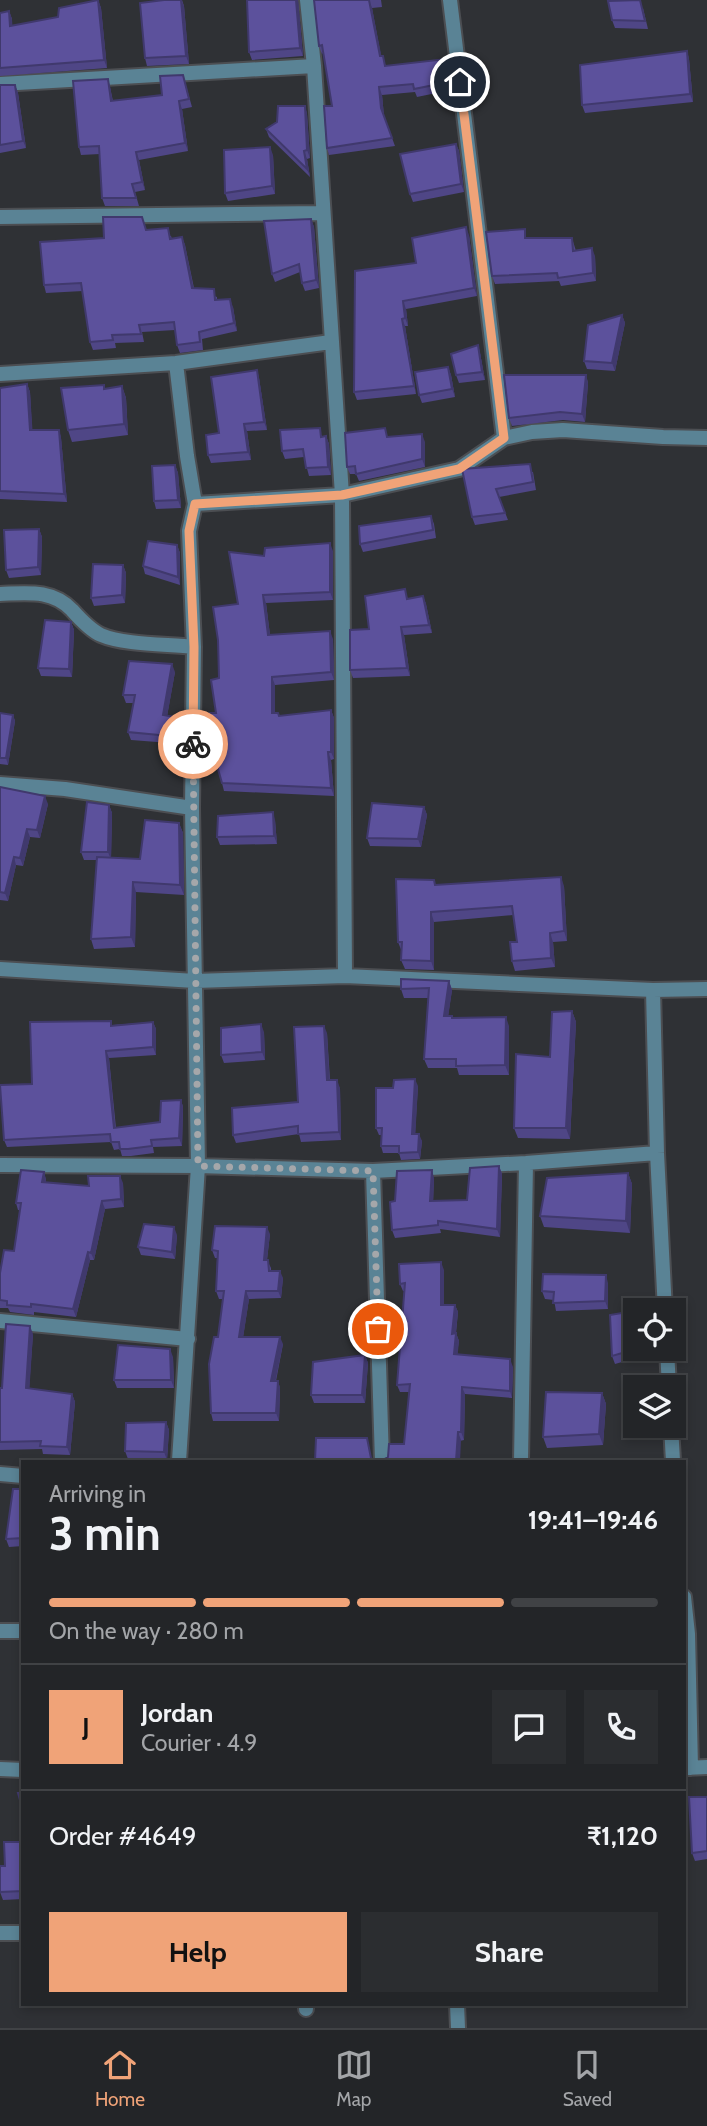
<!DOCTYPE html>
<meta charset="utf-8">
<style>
:root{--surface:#232528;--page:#2b2d30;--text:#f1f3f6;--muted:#a3a5a8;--line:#404245;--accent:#f0a378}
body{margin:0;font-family:Cabin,sans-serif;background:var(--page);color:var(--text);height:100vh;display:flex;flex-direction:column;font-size:26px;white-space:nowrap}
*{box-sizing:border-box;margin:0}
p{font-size:23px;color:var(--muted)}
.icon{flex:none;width:38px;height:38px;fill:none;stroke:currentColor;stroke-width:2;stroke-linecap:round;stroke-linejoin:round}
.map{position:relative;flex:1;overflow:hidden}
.sheet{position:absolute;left:21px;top:1460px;width:665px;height:546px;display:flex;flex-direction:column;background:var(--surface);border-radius:0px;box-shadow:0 4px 10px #0003,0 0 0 2px var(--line)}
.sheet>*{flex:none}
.buttons{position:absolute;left:623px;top:1298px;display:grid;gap:14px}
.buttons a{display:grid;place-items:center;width:63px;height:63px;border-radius:0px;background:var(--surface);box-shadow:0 4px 10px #0003,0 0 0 2px var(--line);font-size:35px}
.pin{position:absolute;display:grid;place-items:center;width:60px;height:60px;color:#fff;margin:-30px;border:4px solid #fff;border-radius:50%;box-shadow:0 2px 7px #0007}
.courier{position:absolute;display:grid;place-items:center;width:70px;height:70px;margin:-35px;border:5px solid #f0a378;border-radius:50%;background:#fff;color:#222;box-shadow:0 2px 9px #0007}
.headline em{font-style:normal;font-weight:700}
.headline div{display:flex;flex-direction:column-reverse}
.headline{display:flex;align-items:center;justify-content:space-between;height:119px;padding:0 28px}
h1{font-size:46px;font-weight:700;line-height:52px}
.bar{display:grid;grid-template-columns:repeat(4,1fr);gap:10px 7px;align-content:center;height:84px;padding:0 28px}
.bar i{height:9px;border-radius:5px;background:var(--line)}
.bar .on{background:var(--accent)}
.bar p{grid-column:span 4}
.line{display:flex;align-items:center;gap:18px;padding:0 28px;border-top:2px solid var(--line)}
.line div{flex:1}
.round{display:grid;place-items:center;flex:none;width:74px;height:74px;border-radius:0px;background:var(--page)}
.action{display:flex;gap:14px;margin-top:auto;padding:14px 28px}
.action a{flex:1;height:80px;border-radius:0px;background:var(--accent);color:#111;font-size:28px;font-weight:700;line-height:80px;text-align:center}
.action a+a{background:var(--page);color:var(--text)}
.menu{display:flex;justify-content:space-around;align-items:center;height:98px;border-top:2px solid var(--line);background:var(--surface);font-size:19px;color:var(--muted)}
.menu a{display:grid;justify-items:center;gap:4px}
.menu .on{color:var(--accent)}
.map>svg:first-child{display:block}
</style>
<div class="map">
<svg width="707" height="2028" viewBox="0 0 707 2028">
<rect width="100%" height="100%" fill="#2f3135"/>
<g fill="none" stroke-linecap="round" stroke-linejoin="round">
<defs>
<path id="street" d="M307,0L314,66
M450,0L504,438
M0,84L314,66L342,495L345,976
M0,217L322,213
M176,363L187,456L195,504
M0,374L176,363L331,342
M0,594C27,593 52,589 72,610C80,619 90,630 101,635C124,645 168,644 194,647
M0,784L65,789L192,808
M0,969L195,981L345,976L653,990L707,989
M653,990L657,1153L665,1311
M0,1165L198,1166L373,1171L526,1163L657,1153
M373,1171L382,1461
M0,1321L188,1339
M667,1349L669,1388
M671,1426L673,1461
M179,1461L198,1166L192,808L194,647L189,531L195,504L342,495L459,469L504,438L532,432L563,430L663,437L707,438
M521,1461L526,1163
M0,1474L23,1476
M684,1597L688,1634L691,1768
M0,1631H23
M684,1768L707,1767
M0,1769L23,1770
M0,1933H23
M306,2004V2009
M457,2004L458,2028"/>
</defs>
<use href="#street" stroke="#4c4e52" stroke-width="18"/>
<use href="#street" stroke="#5a8395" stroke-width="14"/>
</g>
<path fill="#4f4686" d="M98,0L101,8L107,68L0,76V13L9,11L12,19V26L58,17Z
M164,0H182L184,6L189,64L147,66L145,58Z
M298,0L303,56L252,60L249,52Z
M314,0H381L382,7L372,8L381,56L386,66L449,67L451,90L417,97L415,92L382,95L384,116L395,146L329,155L327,148L332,106L323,53L322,54L319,46Z
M643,8L648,29L615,28L612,20Z
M687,51L689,59L693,102L585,113L582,105Z
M183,75L192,107L182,109L188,151L139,160L145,190L135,192L139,206H105L102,198L100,154L81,155L79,147L108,79L110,87L113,101L162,95Z
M0,85H15L18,93L26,148L0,153Z
M305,106L307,114L310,158L307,159L310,177L269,137L266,129Z
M456,144L459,151L464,192L413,202L410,194Z
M273,155L275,194L228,201L225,193Z
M311,219L314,227L319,288L305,291L302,283L300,272L275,282L272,274Z
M146,230L171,236L172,239L182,237L185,245L194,288L217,297V300L233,307L237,331L202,339L203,350L180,353L177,345L175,330L142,332L144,342L115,343L116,348L93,350L90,342L83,291L46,293L44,285L104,238Z
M469,235L477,296L406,309L408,326H405L416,394L357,400L354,392L416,263Z
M528,238H572L576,251L595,256L596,281L561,286L559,281L495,284L492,276Z
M622,315L625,323L615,371L587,369L584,361Z
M478,345L480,353L485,380L459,383L456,375Z
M448,367L451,375L455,397L422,403L419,395Z
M257,370L259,378L267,430L247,431L251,460L211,463L208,455L219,433Z
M586,375L588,383L585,422L563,420L512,426L509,418Z
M27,384L30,392L32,430H59L61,438L67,502L0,499V388Z
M104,385L105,389L122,386L126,398L128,435L72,442L68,430Z
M323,436H326L329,444L331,475L309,476L304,457L285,459L282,451Z
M388,437L425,442V467L359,481L356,474H350L347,467Z
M175,465L178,473L181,508L156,509L154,501Z
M462,469L533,472L536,490L499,497L508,520L475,525L472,517Z
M431,516L434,524L436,538L363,552L360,544Z
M39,529L42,537L41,575L9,578L6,570Z
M177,545L180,553V585L145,574L143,566Z
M333,551V600L266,603L270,635L333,639L334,680L275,685V713H278L280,716L331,710L334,718V759L331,760L334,796L224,791L222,783L216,713L238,604L264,556Z
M123,565L126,573L125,603L94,606L91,598Z
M423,596L426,604L432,633L404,635L410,676L353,678L350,670L369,629L408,599Z
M71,622L74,630L72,677L41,676L38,668Z
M175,672L167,716L181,718L183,726V744L131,740L128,732L134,703H126L123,695Z
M0,713L13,715L15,721L8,765L0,764Z
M0,787L48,804L40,838L30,837L23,866L16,865L8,901L0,900Z
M109,805L112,813L111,858L140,859L179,823L183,833L184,895L136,892L135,947L94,949L91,939L97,860H84L81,852Z
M424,807L427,815L421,847L370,846L367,838Z
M275,820L277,844L220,845L217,837Z
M436,885L564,886L567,941L553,942L555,967L515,971L512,961L517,942L513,915L434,922V970L405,969L401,960L402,952L398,942Z
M449,981L452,990L448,1016H452L453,1018L509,1026V1075H459L457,1068H428L424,1059L428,998H404L401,989Z
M572,1011L576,1022L570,1139L518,1138L514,1128L550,1057Z
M111,1021L112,1025L153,1022L156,1029V1055L109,1058L116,1128L160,1122L181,1100L183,1107L182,1146L153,1147L154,1153L131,1156H122L120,1149L114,1150L111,1142L7,1147L4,1140L32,1084Z
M264,1032L265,1060L224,1063L221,1055Z
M327,1033L330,1080L340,1088L341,1140L301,1142L299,1134L236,1143L233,1135L298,1102Z
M418,1086L415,1134L422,1141L420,1159L401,1160L399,1153H383L381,1146L382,1135H379L376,1128L393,1088Z
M499,1166L502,1174L500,1237L440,1229L441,1233L395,1238L392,1230L395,1201L434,1178L433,1201L467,1200Z
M44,1172L46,1180V1183L89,1186L123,1183L124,1207L105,1209L94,1260H90L76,1317L34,1312V1315L10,1312L8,1308H0V1273L14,1251L20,1210H18L16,1203Z
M628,1173L632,1184L630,1233L544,1227L540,1216Z
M270,1234L267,1260L271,1268V1271L283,1278L281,1298L249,1299L243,1337L283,1344L276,1381H278L280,1388L279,1421H213L211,1413L218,1337L223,1299H219L216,1291L217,1258H215L212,1250Z
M177,1235L175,1259L141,1255L138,1247Z
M444,1270V1305H455L458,1312L456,1333L459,1341L457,1354L513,1367L512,1398L465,1394L464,1440L388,1457L404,1444L409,1392H400L397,1385L404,1291H403L400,1284Z
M608,1283V1309L556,1311L554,1300L545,1299L542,1291Z
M33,1334L29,1389L72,1394L75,1402L70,1455L43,1454L42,1449L0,1450V1388H2Z
M635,1349H651L650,1354L615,1364L612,1356Z
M365,1355L368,1363L365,1403H314L311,1395Z
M173,1357L174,1388H117L114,1380Z
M602,1393L606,1404L603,1445L547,1448L543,1437Z
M166,1422L169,1430L167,1460L128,1459L125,1451Z
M23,1489V1546L9,1547L6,1539Z
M707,1797V1859L695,1861L692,1853Z
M23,1842V1899L3,1900L0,1892L5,1866Z"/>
<path fill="#40396d" d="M98,0L101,8L107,68L104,60Z
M181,0L184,6L189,64L186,56Z
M296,0H298L303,56L300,48Z
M369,0L372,8L383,64L380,56Z
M9,11L12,19L13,34L10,26Z
M687,51L689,59L693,102L690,94Z
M446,59L449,67L451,90L449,82Z
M108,79L110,87L114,109L111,101Z
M15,85L18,93L26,148L23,141Z
M379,87L382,95L384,116L381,108Z
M179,101L182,109L188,151L185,143Z
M305,106L307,114L310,158L307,150Z
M456,144L459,151L464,192L461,184Z
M270,147L273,155L275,194L272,186Z
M304,151L307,159L310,177L307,169Z
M136,152L139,160L145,190L142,182Z
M311,219L314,227L319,288L316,280Z
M466,227L469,235L477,296L474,288Z
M182,237L185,245L195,296L192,288Z
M592,248L595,256L596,281L593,273Z
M230,299L233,307L237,331L234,323Z
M403,301L406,309L408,326L405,318Z
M622,315L625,323L615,371L612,363Z
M402,319L405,326L416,394L414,386Z
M478,345L480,353L485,380L482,372Z
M448,367L451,375L455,397L452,389Z
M257,370L259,378L267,430L264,422Z
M586,375L588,383L585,422L582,414Z
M27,384L30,392L33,438L30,430Z
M122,386L126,398L128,435L124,424Z
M244,424L247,431L251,460L248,452Z
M59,430L61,438L67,502L64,494Z
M422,434L425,442V467L422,459Z
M326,436L329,444L331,475L328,467Z
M175,465L178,473L181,508L178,500Z
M39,529L42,537L41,575L38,567Z
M330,543L333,551V600L330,592Z
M177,545L180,553V585L178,577Z
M123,565L126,573L125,603L122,595Z
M263,595L266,603L271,643L268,635Z
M423,596L426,604L432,633L429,625Z
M71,622L74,630L72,677L69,669Z
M401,627L404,635L410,676L407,668Z
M330,631L333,639L334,680L331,672Z
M172,664L175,672L166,723L163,715Z
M272,677L275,685V721L272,713Z
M331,710L334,718V759L331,752Z
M13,715L15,721L8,765L6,758Z
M181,718L183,726V744L180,737Z
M328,752L331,760L334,796L331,788Z
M45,796L48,804L40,838L37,830Z
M109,805L112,813L111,860L108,852Z
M424,807L427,815L421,847L418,839Z
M273,812L275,820L277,844L274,836Z
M179,823L183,833L184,895L180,885Z
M27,829L30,837L23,866L20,858Z
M14,857L16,865L8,901L5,893Z
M561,877L564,886L567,941L564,931Z
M133,882L136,892L135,947L131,937Z
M431,912L434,922V970L431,961Z
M550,933L553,942L555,967L551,958Z
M449,981L452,990L447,1025L444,1016Z
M572,1011L576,1022L570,1139L566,1128Z
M506,1017L509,1026V1075L505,1065Z
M153,1022L156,1029V1055L153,1047Z
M261,1024L264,1032L265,1060L262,1052Z
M324,1026L327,1033L330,1088L327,1080Z
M106,1051L109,1058L116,1136L114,1128Z
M415,1079L418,1086L415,1141L412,1134Z
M337,1080L340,1088L341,1140L339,1132Z
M181,1100L183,1107L182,1146L179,1138Z
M419,1134L422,1141L420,1159L418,1152Z
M499,1166L502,1174L500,1237L497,1229Z
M432,1170L434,1178L433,1209L430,1201Z
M44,1172L46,1180L45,1190L42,1182Z
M628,1173L632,1184L630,1233L626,1221Z
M120,1176L123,1183L124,1207L121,1199Z
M102,1201L105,1209L94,1260L91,1253Z
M174,1227L177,1235L175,1259L172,1252Z
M267,1227L270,1234L266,1268L264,1260Z
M88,1252L90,1260L76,1317L73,1309Z
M441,1262L444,1270V1313L441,1305Z
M280,1271L283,1278L281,1298L278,1291Z
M606,1275L608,1283V1309L605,1301Z
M246,1291L249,1299L242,1345L239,1337Z
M455,1305L458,1312L455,1341L452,1334Z
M30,1326L33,1334L29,1396L26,1388Z
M456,1333L459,1341L457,1362L454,1354Z
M280,1337L283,1344L274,1388L271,1381Z
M170,1349L173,1357L174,1388L171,1380Z
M365,1355L368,1363L365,1403L362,1395Z
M510,1359L513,1367L512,1398L510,1391Z
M278,1381L280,1388L279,1421L276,1413Z
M462,1387L465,1394L464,1440L461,1432Z
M602,1393L606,1404L603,1445L599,1434Z
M72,1394L75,1402L70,1455L67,1447Z
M166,1422L169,1430L167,1460L164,1452Z
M458,1432L461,1440L460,1461H456Z"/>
<path fill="#5c519c" stroke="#40396d" stroke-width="2" d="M98,0L104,60L0,68V13L9,11L10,26L58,17L59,8Z
M164,0H181L186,56L145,58L140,3Z
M247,0H296L300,48L249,52Z
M314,0H369L380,56H383L385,66L446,59L449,82L414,89L413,84L379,87L381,108L392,138L327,148L324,106H332L322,45L319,46Z
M640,0L645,21L612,20L608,1Z
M687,51L690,94L582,105L580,65Z
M183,75L189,99L179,101L185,143L136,152L142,182L132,184L136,198H102L99,146L79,147L73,81L108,79L111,101L162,95L160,76Z
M0,85H15L23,141L0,145Z
M278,106H305L307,150L304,151L307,169L266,129L277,122Z
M456,144L461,184L410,194L400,154Z
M270,147L272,186L225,193L224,150Z
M103,217H142L146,230L168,228L170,239L182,237L192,288L214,289L215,300L230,299L234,323L199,332L200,342L177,345L174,322L139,325L141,334L112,335L113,340L90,342L81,283L44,285L40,242L104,238Z
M311,219L316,280L302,283L299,264L272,274L264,221Z
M466,227L474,288L403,301L405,318L402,319L414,386L354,392L355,271L416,263L412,238Z
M525,229V238H572L573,251L592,248L593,273L558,278L557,273L492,276L486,232Z
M622,315L612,363L584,361L588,325Z
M478,345L482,372L456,375L451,354Z
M448,367L452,389L419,395L415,372Z
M257,370L264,422L244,424L248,452L208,455L206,435L219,433L211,377Z
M504,375H586L582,414L560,412L509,418Z
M27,384L30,430H59L64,494L0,491V388Z
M104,385V389L122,386L124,424L68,430L61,388Z
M320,428L321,437L326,436L328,467L306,468L303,449L282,451L280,430Z
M385,428L387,437L422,434V459L356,474L355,466L347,467L345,433Z
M530,464L533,482L496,489L505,513L472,517L462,469Z
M175,465L178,500L154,501L152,466Z
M431,516L433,530L360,544L359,526Z
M39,529L38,567L6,570L4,530Z
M148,541L177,545L178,577L143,566Z
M330,543V592L263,595L268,635L330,631L331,672L272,677V713H278L279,716L331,710V752H328L331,788L222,783L214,755L210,713H216L211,680L219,678L218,640L213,607L238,604L229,552L264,556L265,548Z
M93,564L123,565L122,595L91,598Z
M405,589L407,599L423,596L429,625L401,627L407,668L350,670V630L369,629L365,596Z
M45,620L71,622L69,669L38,668Z
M129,661L172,664L163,715L181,718L180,737L128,732L135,695H123Z
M0,713L13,715L6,758H0Z
M0,787L45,796L37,830L27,829L20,858L14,857L5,893L0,892Z
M87,802L109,805L108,852H81Z
M372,803L424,807L418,839L367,838Z
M273,812L274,836L217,837L218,816Z
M145,820L179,823L180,885L133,882L131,937L91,939L97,857L140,859Z
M561,877L564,931L550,933L551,958L512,961L510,942H517L512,906L431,912V961L401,960L402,942H398L396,879L434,880L435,885Z
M401,979L449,981L444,1016H452V1018L506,1017L505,1065L456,1066V1059H424L429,988L401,989Z
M572,1011L566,1128H514L516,1054L550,1057L552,1012Z
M111,1021V1026L153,1022V1047L106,1051L114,1128L160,1122L161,1101L181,1100L179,1138L151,1140L152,1146L128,1149H120L119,1142H111L110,1134L4,1140L0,1085L32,1084L30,1022Z
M261,1024L262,1052L221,1055V1028Z
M324,1026L327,1080H337L339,1132L298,1134V1126L233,1135L232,1108L298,1102L294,1027Z
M415,1079L412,1134H419L418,1152L399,1153V1146H381L382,1128H376V1088H393L394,1080Z
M499,1166L497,1229L438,1221V1225L392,1230L390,1202L395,1201L397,1171L432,1170L430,1201L467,1200L470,1168Z
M21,1170L44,1172L42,1182L89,1186L88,1176H120L121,1199L102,1201L91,1253L88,1252L73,1309L31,1304V1307L7,1305V1301L0,1300V1273L4,1250L14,1251L21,1203H16Z
M628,1173L626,1221L540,1216L547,1178Z
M144,1224L174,1227L172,1252L138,1247Z
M215,1226L267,1227L264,1260H268L269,1271H280L278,1291H246L239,1337H280L271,1381H278L276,1413H211L209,1364L214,1337H218L224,1291H216L218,1251L212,1250Z
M441,1262V1305H455L452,1334L456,1333L454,1354L510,1359V1391L462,1387L461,1432H458L456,1461H381L388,1457L389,1444H404L410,1384L397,1385L405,1283L400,1284L399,1264Z
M543,1274L606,1275L605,1301L553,1303L554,1292L542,1291Z
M651,1308V1311H635L636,1349L612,1356L610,1315Z
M6,1324L30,1326L26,1388L72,1394L67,1447L40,1446L41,1441L0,1442V1388H2Z
M118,1345L170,1349L171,1380H114Z
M365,1355L362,1395H311L313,1362Z
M546,1392L602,1393L599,1434L543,1437Z
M166,1422L164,1452L125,1451L126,1423Z
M316,1438H367L371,1458L376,1461H315Z
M13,1489H23V1538L6,1539Z
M18,1793H23V1811Z
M689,1797H707V1851L692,1853Z
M4,1842H23V1891L0,1892V1866H5Z"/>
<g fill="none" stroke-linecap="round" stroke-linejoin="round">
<path stroke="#a5a7aa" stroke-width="7" stroke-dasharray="0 12.6" d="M193,744L198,1166L373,1171L378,1329"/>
<path stroke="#f0a378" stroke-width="9" d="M193,744L194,647L189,531L195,504L342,495L459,469L504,438L460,82"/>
</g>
</svg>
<div class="buttons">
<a><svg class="icon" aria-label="locate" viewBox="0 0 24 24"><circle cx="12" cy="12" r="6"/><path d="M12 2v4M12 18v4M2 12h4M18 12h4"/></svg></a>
<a><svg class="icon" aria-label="layers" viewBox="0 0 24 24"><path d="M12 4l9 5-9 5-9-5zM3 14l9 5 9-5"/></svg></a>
</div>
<div class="pin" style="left:378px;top:1329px;background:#ea580c"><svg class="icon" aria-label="bag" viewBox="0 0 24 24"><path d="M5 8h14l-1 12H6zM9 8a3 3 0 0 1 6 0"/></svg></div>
<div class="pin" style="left:460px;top:82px;background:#1f2937"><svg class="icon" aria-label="home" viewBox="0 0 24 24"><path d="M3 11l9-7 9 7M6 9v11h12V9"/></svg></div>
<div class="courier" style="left:193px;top:744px"><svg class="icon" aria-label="bike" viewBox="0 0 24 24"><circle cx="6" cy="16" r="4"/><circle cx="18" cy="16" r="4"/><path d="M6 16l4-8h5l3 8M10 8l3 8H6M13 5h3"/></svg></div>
<section class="sheet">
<div class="headline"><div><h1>3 min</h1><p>Arriving in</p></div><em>19:41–19:46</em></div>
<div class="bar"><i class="on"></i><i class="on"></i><i class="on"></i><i></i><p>On the way · 280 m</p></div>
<div class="line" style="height:126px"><b class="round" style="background:var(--accent);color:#111">J</b><div><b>Jordan</b><p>Courier · 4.9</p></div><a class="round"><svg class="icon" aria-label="chat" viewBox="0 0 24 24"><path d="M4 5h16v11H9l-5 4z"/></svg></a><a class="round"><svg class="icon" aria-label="phone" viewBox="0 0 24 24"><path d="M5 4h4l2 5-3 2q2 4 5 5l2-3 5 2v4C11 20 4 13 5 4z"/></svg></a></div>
<div class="line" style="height:91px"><div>Order #4649</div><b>₹1,120</b></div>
<div class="action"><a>Help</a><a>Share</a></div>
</section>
</div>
<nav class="menu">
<a class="on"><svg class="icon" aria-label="home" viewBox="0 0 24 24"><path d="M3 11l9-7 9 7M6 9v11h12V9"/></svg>Home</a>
<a><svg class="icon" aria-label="map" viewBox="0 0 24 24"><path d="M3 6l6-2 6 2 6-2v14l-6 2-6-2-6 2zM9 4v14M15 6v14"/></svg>Map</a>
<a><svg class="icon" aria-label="saved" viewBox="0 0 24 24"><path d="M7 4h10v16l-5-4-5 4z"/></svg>Saved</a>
</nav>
